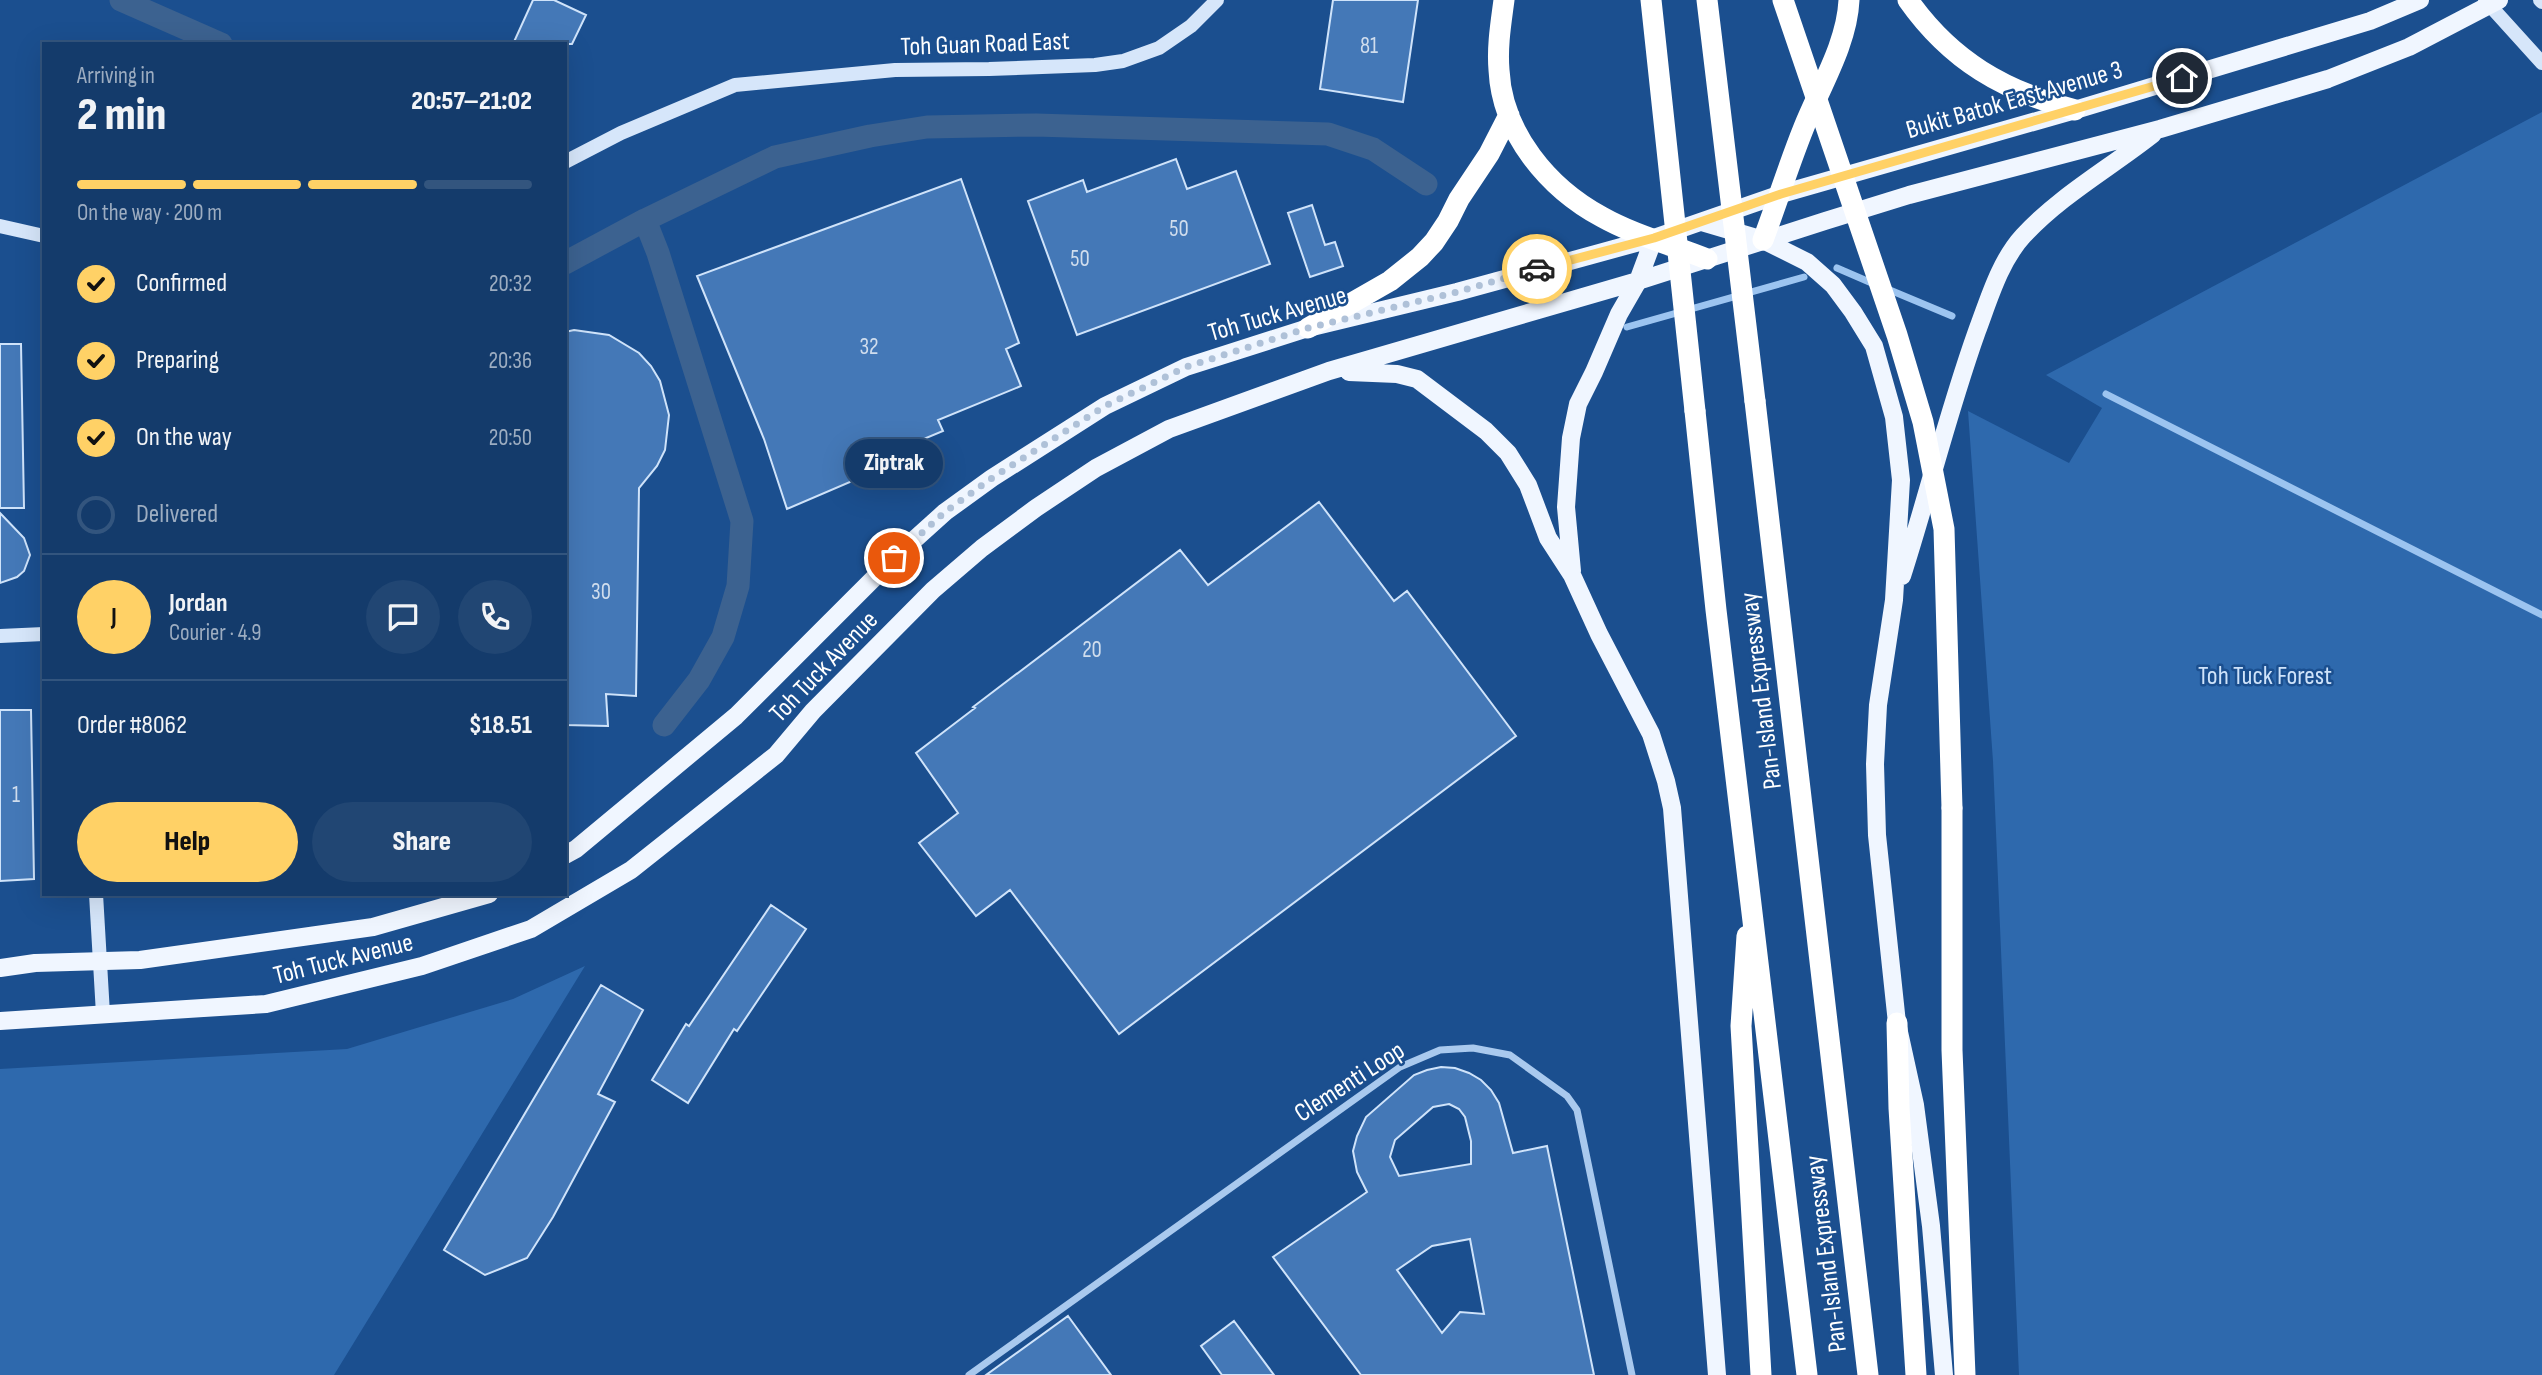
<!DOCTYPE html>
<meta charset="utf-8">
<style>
:root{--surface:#143b6b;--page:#214673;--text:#f1f3f6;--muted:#9dadc1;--line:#33557e;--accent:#ffd166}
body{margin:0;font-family:"Sofia Sans Condensed",sans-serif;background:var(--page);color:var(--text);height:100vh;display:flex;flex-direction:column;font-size:26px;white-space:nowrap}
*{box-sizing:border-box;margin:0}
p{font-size:23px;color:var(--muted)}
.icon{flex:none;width:38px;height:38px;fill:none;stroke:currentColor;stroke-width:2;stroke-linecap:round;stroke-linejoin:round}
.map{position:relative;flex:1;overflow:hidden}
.details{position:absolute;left:42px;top:42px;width:525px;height:854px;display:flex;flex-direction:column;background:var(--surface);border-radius:0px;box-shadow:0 7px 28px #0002,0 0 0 2px var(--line)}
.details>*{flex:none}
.pin{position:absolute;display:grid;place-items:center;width:60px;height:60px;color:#fff;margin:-30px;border:4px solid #fff;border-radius:50%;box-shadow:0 2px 7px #0007}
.courier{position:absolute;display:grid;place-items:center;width:70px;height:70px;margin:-35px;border:5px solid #ffd166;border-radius:50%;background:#fff;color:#222;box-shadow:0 2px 9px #0007}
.bubble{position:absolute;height:49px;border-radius:24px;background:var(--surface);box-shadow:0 7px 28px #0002,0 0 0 2px var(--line);font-size:23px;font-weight:800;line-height:49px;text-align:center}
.head em{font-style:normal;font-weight:800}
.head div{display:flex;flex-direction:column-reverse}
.head{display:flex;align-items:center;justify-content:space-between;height:119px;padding:0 35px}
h1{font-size:46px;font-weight:800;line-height:52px}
.bar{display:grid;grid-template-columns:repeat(4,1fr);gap:10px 7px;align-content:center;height:84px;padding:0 35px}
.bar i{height:9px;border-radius:5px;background:var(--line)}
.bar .active{background:var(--accent)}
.bar p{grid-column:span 4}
.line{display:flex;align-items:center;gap:18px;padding:0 35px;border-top:2px solid var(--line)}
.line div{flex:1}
.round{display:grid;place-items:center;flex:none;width:74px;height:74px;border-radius:37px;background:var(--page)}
ol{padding:0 35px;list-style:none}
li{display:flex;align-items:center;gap:21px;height:77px}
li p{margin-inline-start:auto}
li .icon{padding:7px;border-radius:50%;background:var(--accent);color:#111;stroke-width:4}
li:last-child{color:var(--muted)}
li i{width:38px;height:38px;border:4px solid var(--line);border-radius:50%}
.button{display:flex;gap:14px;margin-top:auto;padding:14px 35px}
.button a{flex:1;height:80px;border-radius:42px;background:var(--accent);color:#111;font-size:28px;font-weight:800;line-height:80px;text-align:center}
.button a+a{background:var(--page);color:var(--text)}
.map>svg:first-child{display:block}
</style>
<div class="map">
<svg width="2542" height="1375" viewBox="0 0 2542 1375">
<rect width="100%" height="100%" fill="#1b4f8f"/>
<path fill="#2e69ad" d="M2542,112V1375H2019L1993,761L1968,411L2069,463L2102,408L2046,375Z
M585,966L334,1375H0V1069L347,1049L513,999Z"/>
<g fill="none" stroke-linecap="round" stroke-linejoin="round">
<path stroke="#9cc4f0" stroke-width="7" d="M1837,268L1874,284
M1885,288L1952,316
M1627,327L1804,277
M2106,394L2542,615"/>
<path stroke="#3c6290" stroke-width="23" d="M121,0L221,44
M645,220L775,157L870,136L927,127L1036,125L1328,134L1373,149L1426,184
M565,263L645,220L658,253L742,521L738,586L723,637L699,680L664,725"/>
</g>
<path fill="#4478b7" stroke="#cfe3fa" stroke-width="2" fill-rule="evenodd" d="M533,0H554L586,15L572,44H513Z
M1333,0H1418L1403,102L1320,89Z
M1176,159L1187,189L1236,171L1270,264L1077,335L1028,201L1083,180L1087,192Z
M961,179L1019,343L1006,349L1021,386L938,420L943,431L902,448L906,458L787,509L764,439L697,276Z
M1312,205L1325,245L1335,242L1343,266L1310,277L1288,213Z
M574,330L609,335L639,353L651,366L660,381L669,415L665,450L657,466L639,488L636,696L606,694L608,726L565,725V332Z
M0,344H21L24,508H0Z
M1319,502L1394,601L1407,591L1516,736L1119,1034L1010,890L976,916L919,843L958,813L916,753L975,708L973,707L1180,550L1208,585Z
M0,513L24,538L30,555L24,571L17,577L0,583Z
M0,710H31L34,879L0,881Z
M771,905L806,929L737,1031L734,1029L688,1103L652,1080L686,1024L689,1026Z
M601,985L643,1010L598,1094L615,1102L553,1217L527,1258L485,1275L444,1250Z
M1441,1067L1455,1068L1469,1073L1481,1080L1491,1090L1499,1103L1513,1153L1547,1146L1594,1375H1361L1273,1257L1367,1192L1357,1172L1353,1151L1357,1136L1366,1117L1414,1075L1427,1070ZM1449,1104L1459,1109L1465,1117L1471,1141V1164L1399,1176L1390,1157L1395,1140L1433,1107ZM1470,1239L1484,1314L1460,1312L1442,1333L1397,1270L1432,1246Z
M1068,1316L1111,1375H986Z
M1234,1321L1274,1375H1222L1201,1346Z"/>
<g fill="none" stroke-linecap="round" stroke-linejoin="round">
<path stroke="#a9c9ee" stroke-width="7" d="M969,1375L1400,1067L1440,1050L1473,1048L1510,1055L1567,1096L1577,1110L1632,1375"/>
<path stroke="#d6e6fa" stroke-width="14" d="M2485,0L2542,63
M2540,0L2542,2
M565,162L621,133L735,85L895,70L989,69L1095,65L1123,61L1159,48L1191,26L1217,0
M0,226L44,236
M0,636L44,634
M96,894L103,1014"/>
<path stroke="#f0f6ff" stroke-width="18" d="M1702,222L1763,240L1807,262L1833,285L1853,312L1874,346L1894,417L1901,480L1894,600L1878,705L1875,764L1877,835L1897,1023L1915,1105L1931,1226L1944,1375
M1349,372L1397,374L1417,379L1486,431L1508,453L1528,485L1548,538L1572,575L1599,634L1651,734L1666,781L1672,808L1717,1375
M1572,571L1566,507L1571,438L1578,404L1594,372L1619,314L1638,281L1654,238
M1902,576C1928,495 1948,412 1977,331C1989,299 2000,261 2023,236C2061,195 2110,168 2153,134
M565,855L576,849L736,716L894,558L945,512L992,478L1105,406L1186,367L1308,328L1457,292L1654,238L1781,194L2075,110L2370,21L2420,0
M0,968L35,963L140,960L373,927L489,894
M0,1021L266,1004L422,966L531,929L631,870L776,755L813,711L933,590L982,548L1036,508L1096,468L1169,429L1329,371L1638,281L1825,221L1909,195L2160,129L2328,79L2409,47L2499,0"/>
<path stroke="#fff" stroke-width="21" d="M1504,0C1501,23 1497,46 1499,70C1502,133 1548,188 1602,217C1634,235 1672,245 1707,259
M1908,0C1951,61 2004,91 2075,110
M1763,240C1777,203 1789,164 1804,127C1820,87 1847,44 1849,0
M1308,328L1390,281L1420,257L1434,242L1448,221L1459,199L1489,154L1509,115
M1755,401L1868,1375
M1695,411L1716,610L1807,1375
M1952,808V1050L1965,1375
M1747,936L1741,1026L1761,1375
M1897,1023L1899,1108L1916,1375"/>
<path stroke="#fff" stroke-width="21" d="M1651,0L1695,411
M1707,0L1755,401
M1783,0L1897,335L1923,422L1944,529L1952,808"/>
</g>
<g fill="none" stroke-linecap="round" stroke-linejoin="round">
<path stroke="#afc1d8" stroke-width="7" stroke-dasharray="0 12.6" d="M894,558L945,512L992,478L1105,406L1186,367L1308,328L1457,292L1537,269"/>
<path stroke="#ffd166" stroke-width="9" d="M1537,269L1654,238L1781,194L2182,78"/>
</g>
<g text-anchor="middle" stroke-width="5" stroke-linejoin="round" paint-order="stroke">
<g font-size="23" fill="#d0dded">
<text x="1369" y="53">81</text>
<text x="1179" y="236">50</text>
<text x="1080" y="266">50</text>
<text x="869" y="354">32</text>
<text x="601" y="599">30</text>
<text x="1092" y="657">20</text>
<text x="16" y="802">1</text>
</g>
<g font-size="26" fill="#fff" stroke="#1b4f8f">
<text transform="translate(985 43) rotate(-2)" y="9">Toh Guan Road East</text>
<text transform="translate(2014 99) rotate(-16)" y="9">Bukit Batok East Avenue 3</text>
<text transform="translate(1277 313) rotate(-16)" y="9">Toh Tuck Avenue</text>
<text transform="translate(823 666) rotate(-46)" y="9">Toh Tuck Avenue</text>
<text transform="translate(1760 691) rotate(-97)" y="9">Pan-Island Expressway</text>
<text transform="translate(343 958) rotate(-14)" y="9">Toh Tuck Avenue</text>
<text transform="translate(1349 1081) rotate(-33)" y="9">Clementi Loop</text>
<text transform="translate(1825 1254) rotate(-97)" y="9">Pan-Island Expressway</text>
</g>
<g font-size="26" fill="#cfe3fa" stroke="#1b4f8f">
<text x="2265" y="684">Toh Tuck Forest</text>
</g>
</g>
</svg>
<div class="pin" style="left:894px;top:558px;background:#ea580c"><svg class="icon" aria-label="bag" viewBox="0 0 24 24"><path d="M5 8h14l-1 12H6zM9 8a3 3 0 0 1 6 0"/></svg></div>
<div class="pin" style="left:2182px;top:78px;background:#1f2937"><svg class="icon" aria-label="home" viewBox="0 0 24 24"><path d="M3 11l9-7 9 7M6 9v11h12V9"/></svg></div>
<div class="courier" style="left:1537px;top:269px"><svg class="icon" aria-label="car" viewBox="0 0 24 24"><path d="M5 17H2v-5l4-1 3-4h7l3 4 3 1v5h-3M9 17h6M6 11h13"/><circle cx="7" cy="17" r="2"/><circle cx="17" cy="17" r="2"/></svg></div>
<div class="bubble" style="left:845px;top:439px;width:98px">Ziptrak</div>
<section class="details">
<div class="head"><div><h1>2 min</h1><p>Arriving in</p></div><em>20:57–21:02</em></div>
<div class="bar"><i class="active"></i><i class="active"></i><i class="active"></i><i></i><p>On the way · 200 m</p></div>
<ol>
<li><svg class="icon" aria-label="check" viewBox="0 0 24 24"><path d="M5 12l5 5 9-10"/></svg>Confirmed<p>20:32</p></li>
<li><svg class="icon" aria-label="check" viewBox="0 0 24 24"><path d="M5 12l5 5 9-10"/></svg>Preparing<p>20:36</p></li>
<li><svg class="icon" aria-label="check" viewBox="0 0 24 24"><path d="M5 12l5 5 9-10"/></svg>On the way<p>20:50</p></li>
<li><i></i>Delivered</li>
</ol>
<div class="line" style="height:126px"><b class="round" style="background:var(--accent);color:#111">J</b><div><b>Jordan</b><p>Courier · 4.9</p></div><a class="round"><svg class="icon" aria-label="chat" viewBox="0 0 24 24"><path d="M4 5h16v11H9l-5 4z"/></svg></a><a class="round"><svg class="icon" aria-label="phone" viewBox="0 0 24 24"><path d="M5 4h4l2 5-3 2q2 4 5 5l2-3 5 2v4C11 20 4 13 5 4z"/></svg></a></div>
<div class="line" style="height:91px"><div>Order #8062</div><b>$18.51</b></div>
<div class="button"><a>Help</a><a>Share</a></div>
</section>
</div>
